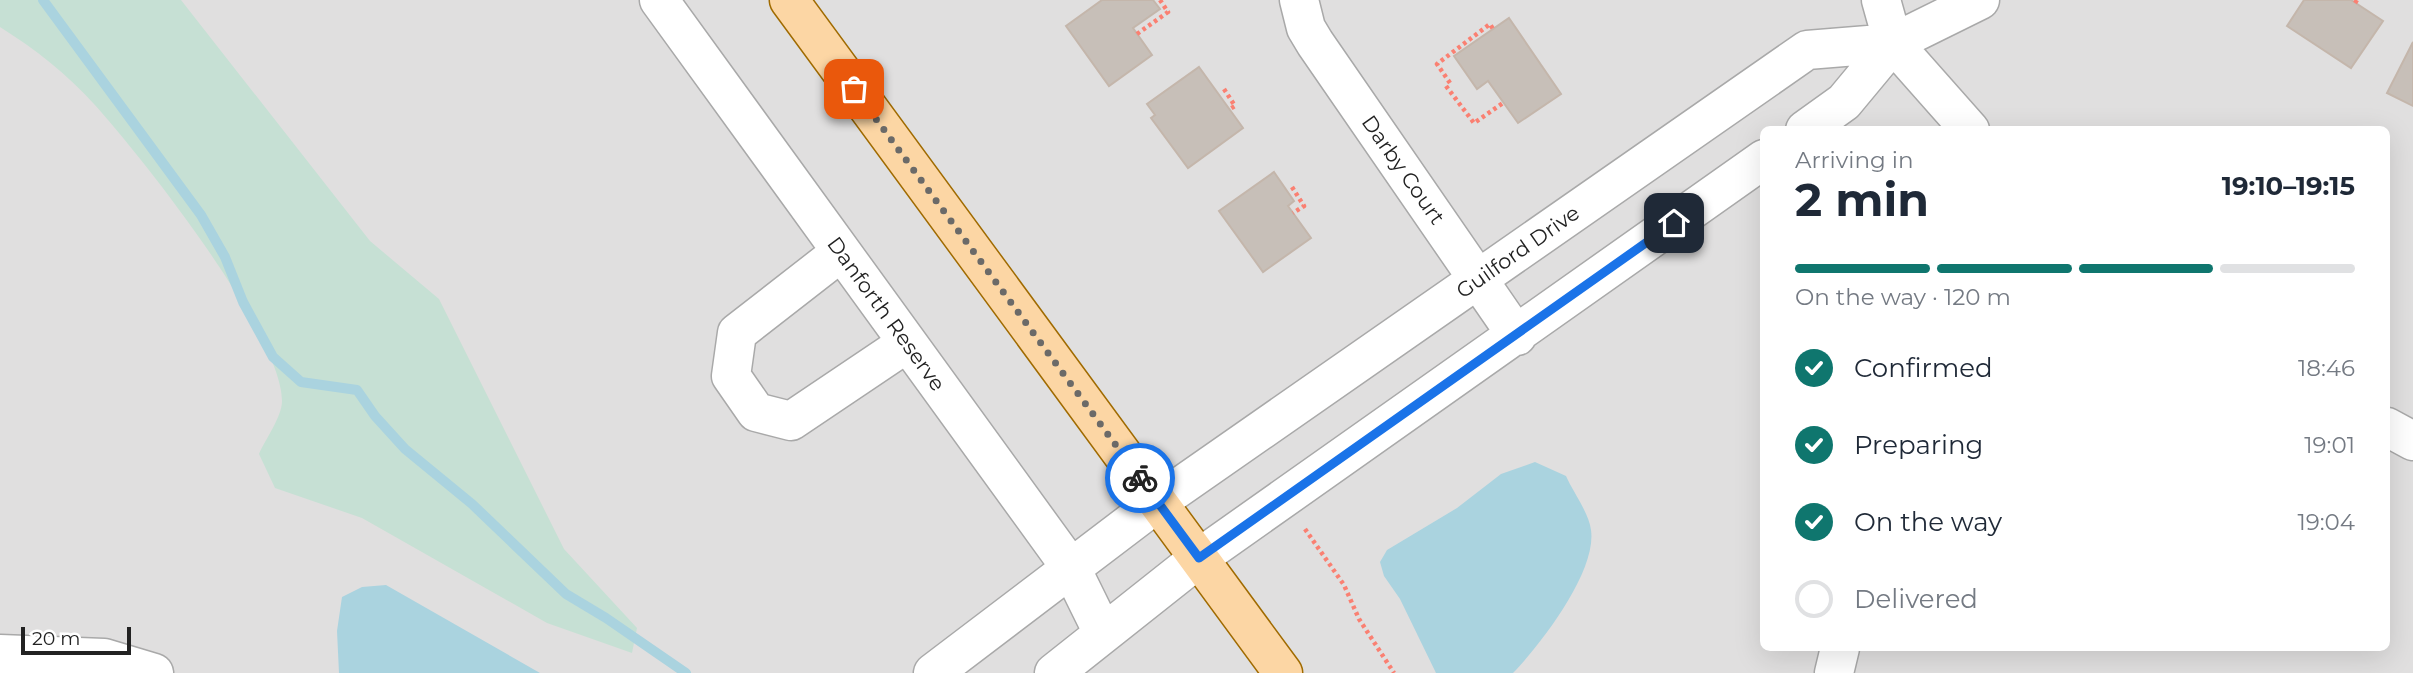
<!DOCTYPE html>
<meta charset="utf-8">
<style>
:root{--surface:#fff;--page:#f2f2f3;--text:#1f2937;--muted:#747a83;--line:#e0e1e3;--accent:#0f766e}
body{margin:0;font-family:Montserrat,sans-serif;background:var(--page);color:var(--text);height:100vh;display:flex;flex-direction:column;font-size:26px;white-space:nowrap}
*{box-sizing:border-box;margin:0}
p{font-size:23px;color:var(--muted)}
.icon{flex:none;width:38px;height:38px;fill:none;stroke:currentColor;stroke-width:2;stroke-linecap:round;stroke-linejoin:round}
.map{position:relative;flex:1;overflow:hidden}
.drawer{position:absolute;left:1760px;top:126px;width:630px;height:525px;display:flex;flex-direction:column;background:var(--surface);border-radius:10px;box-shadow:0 7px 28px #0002}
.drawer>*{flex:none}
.scale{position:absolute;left:21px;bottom:18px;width:110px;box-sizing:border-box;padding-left:7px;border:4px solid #222;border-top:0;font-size:19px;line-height:24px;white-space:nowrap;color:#222;-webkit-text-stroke:5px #fff;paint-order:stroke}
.pin{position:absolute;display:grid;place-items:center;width:60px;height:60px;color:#fff;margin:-30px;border-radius:14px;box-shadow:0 4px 10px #0006}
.courier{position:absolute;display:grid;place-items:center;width:70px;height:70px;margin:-35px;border:5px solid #1a73e8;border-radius:50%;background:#fff;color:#222;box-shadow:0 2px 9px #0007}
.headline em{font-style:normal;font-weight:700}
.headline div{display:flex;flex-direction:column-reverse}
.headline{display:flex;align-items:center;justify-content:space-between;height:119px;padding:0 35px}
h1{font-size:46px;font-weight:700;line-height:52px}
.bar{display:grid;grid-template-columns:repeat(4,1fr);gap:10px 7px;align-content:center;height:84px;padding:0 35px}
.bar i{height:9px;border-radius:5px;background:var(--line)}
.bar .current{background:var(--accent)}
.bar p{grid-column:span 4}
ol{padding:0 35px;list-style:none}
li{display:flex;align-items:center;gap:21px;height:77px}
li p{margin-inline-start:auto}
li .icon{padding:7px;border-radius:50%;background:var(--accent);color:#fff;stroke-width:4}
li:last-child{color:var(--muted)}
li i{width:38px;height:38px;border:4px solid var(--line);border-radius:50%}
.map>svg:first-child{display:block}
</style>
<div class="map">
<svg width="2413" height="673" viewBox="0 0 2413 673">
<rect width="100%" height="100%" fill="#f2efe9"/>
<path fill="#e0dfdf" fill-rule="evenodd" d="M0,0H2413V673H0ZM1764,130H2387V648H1764Z"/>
<path fill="#c6e0d4" d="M0,0H181L370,241L439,299L564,549L637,628L632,653L547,623L362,518L275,488L259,454C265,440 282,417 282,401C282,334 142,157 94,104C67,74 35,49 0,27Z"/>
<path fill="#aad3df" d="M1535,462L1566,476C1573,492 1589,513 1591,530C1597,571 1541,644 1513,673H1436L1400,599L1384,576L1380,562L1387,550L1457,508L1501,474Z
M386,585L540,673H339L337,631L342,597L362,587Z"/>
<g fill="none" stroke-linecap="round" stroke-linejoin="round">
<path stroke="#aad3df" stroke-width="10" d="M43,0L201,215L225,257L243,302L273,357L301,382L357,390L375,416L405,449L472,504L566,594L606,618L686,673"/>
</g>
<path fill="#c7bfb8" stroke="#c4b6ab" stroke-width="2" d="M1102,0H1153L1160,9L1133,28L1152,55L1109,86L1066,26Z
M2304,0H2351L2383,21L2351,68L2287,26Z
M1509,18L1561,94L1518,123L1488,81L1477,89L1454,56Z
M2413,42V106L2387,93Z
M1199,67L1243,128L1188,168L1151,118L1155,115L1147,104Z
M1274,172L1294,201L1288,206L1311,238L1263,272L1219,211Z"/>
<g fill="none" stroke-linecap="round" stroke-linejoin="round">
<defs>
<path id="minor" d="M659,0L1071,568L1103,633
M1299,0L1306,28L1315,43L1517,336
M1881,0L1893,43L1970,130
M1805,130L1844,102L1893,43
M841,252L737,333L731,376L756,412L791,421L907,343
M2387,427L2413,441
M0,654L104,658L154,673
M933,673L1158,502L1807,50L1893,43L1980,0
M1054,673L1199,558L1764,159
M1834,673L1840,648"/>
<path id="major" d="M789,0L1283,673"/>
</defs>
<use href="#minor" stroke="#a9a9a9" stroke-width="41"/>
<use href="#major" stroke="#a06b00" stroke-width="41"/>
<path stroke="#fa8072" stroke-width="4.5" stroke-dasharray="3.5 3.5" stroke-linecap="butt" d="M2355,3L2357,0
M1137,34L1168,12L1160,0
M1450,83L1437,64L1490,24L1493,29
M1446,86L1474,123L1503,103
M1224,89L1235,106L1230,109
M1292,187L1304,206L1293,213
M1305,529L1344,585L1359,619L1394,673"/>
<use href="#minor" stroke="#fff" stroke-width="38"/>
<use href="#major" stroke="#fcd6a4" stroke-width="38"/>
</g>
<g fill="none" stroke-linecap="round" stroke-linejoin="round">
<path stroke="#6b6a68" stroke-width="7" stroke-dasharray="0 12.6" d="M854,89L1140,478"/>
<path stroke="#1a73e8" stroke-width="9" d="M1140,478L1199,558L1674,223"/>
</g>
<g text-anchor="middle" stroke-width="5" stroke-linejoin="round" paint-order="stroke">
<g font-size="21" fill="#222" stroke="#fff">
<text transform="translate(1403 170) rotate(55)" y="7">Darby Court</text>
<text transform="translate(1518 252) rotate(-35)" y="7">Guilford Drive</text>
<text transform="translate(886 314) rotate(54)" y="7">Danforth Reserve</text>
</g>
</g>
</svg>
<div class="scale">20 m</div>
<div class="pin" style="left:854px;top:89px;background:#ea580c"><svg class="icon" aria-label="bag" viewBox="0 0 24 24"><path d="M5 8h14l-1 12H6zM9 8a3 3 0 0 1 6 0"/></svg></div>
<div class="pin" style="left:1674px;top:223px;background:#1f2937"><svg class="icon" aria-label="home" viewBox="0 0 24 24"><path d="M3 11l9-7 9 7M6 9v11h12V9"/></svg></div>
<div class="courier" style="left:1140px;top:478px"><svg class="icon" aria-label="bike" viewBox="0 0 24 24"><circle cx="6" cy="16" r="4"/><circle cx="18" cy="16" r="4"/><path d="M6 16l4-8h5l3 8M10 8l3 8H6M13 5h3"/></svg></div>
<section class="drawer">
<div class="headline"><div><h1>2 min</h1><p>Arriving in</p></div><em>19:10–19:15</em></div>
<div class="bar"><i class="current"></i><i class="current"></i><i class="current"></i><i></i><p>On the way · 120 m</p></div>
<ol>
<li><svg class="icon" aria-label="check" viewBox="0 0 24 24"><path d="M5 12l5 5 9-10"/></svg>Confirmed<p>18:46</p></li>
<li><svg class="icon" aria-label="check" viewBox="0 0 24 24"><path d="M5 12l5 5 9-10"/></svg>Preparing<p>19:01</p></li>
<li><svg class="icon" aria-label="check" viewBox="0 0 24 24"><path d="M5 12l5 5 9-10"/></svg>On the way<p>19:04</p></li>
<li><i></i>Delivered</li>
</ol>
</section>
</div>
